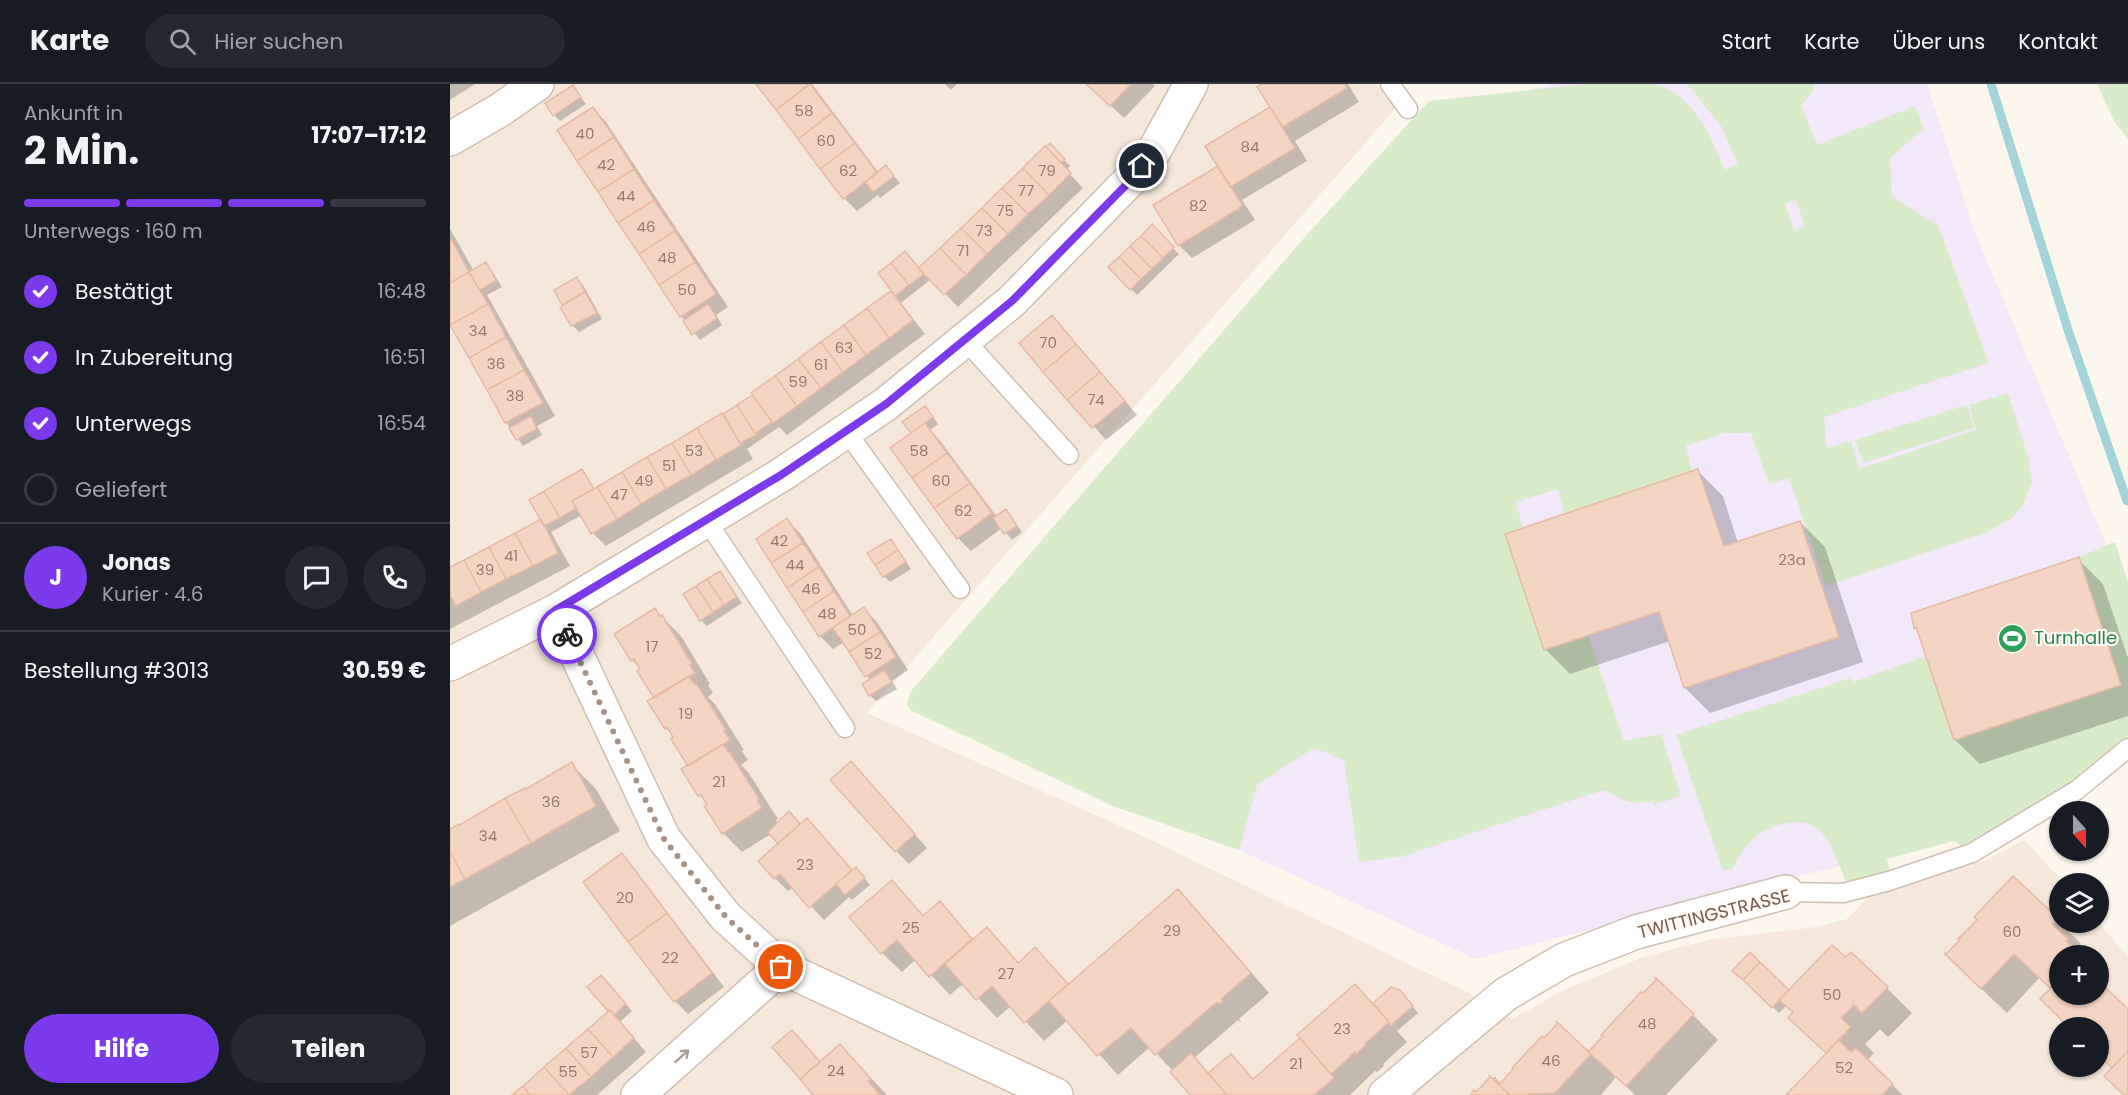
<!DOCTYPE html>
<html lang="de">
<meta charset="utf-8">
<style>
:root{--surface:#171b24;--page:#242831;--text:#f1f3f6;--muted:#9ea1a6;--line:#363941;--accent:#7c3aed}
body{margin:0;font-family:Poppins,sans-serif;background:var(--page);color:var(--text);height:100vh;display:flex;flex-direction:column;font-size:22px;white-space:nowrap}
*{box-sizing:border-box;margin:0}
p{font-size:20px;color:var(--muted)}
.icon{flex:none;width:33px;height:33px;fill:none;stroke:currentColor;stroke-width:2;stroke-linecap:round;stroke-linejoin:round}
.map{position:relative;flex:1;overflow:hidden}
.side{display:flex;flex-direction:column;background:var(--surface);width:450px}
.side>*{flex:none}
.needle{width:39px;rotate:159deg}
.tools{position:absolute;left:1599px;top:717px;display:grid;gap:12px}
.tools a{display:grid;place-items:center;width:60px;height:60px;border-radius:50%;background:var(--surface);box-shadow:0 2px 4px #0004;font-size:30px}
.pin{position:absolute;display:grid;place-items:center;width:51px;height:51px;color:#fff;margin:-26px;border:3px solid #fff;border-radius:50%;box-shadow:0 2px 6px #0007}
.courier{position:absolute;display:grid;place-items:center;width:60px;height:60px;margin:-30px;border:4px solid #7c3aed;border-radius:50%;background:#fff;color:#222;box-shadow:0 2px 8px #0007}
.summary em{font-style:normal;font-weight:700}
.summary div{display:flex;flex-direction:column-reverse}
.summary{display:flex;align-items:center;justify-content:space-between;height:102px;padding:0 24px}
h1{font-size:39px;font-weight:700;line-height:45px}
.bar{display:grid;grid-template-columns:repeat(4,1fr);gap:9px 6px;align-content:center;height:72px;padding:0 24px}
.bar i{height:8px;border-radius:4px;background:var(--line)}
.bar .current{background:var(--accent)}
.bar p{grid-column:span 4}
.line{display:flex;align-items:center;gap:15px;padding:0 24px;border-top:2px solid var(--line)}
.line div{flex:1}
.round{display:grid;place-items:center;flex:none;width:63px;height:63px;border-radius:32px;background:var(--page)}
ol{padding:0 24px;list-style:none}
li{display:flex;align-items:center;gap:18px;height:66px}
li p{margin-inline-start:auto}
li .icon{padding:6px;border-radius:50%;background:var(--accent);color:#fff;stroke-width:4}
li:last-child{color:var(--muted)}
li i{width:33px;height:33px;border:3px solid var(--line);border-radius:50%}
.primary-button{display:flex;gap:12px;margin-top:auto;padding:12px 24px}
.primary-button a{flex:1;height:69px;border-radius:36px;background:var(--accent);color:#fff;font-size:24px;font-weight:700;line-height:69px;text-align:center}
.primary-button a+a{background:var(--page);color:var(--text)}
header{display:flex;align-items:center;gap:36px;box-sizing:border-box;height:84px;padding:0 30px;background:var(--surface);border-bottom:2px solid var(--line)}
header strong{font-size:28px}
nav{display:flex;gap:33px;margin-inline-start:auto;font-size:21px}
.search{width:420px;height:54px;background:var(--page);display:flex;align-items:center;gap:15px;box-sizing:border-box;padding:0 21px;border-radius:33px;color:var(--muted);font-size:22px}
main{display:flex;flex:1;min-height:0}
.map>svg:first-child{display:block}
</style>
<header>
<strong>Karte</strong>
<div class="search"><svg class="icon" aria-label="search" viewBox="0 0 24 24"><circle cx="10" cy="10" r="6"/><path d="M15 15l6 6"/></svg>Hier suchen</div>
<nav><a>Start</a><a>Karte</a><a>Über uns</a><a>Kontakt</a></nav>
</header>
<main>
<section class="side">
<div class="summary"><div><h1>2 Min.</h1><p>Ankunft in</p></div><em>17:07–17:12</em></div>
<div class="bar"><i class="current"></i><i class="current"></i><i class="current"></i><i></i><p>Unterwegs · 160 m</p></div>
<ol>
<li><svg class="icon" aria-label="check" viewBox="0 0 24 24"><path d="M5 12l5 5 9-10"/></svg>Bestätigt<p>16:48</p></li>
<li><svg class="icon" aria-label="check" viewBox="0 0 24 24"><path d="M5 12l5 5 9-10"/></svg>In Zubereitung<p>16:51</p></li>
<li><svg class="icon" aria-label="check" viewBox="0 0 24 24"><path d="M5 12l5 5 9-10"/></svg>Unterwegs<p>16:54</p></li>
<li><i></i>Geliefert</li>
</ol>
<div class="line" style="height:108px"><b class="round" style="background:var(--accent);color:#fff">J</b><div><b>Jonas</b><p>Kurier · 4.6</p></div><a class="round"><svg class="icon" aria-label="chat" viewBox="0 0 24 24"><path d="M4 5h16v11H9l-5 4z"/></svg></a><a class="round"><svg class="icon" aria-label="phone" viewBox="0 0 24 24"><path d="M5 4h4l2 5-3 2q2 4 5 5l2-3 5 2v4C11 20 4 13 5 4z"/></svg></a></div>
<div class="line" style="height:78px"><div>Bestellung #3013</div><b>30.59 €</b></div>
<div class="primary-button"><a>Hilfe</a><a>Teilen</a></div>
</section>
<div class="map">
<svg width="1678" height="1011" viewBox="0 0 1678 1011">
<rect width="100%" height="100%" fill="#fdf6ec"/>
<path fill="#f5e8da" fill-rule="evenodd" d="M0,0H926L946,24L417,629L684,748L1017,908L1062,935L1112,907L1193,873L1259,856L1366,843L1397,835L1419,812L1536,776L1575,756L1614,799L1610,800V838L1648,839L1678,872V1011H0ZM1610,872H1648V910H1610ZM1610,944H1648V982H1610Z"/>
<path fill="#f3e8fa" d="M1104,0H1477L1525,148L1659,467L1678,643L1521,753L1366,788L1026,875L789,766L663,722L835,631L985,33Z"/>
<path fill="#d8ecc9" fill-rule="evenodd" d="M1137,0C1158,0 1182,0 1203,0C1241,6 1262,54 1275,86L1288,80L1271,42L1237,0H1364L1363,8L1351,21L1367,61L1465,22L1474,44L1440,74L1442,113L1488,141L1539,279L1374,333L1377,364L1401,357L1409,385L1526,346L1519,321L1558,309L1578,373L1582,397L1573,421L1562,434L1538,448L1376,502L1339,394L1319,400L1301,349H1275L1236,362L1242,388L1115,430L1108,405L1066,418L1073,443L1055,450L1138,551L1174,657L1211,650L1231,712L1204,721L1202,717C1181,722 1172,716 1154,706L950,773L909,778L894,676L864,664L807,701L789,766L663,722L460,626L457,620L460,608L853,155L979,17ZM1346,116L1355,142L1344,146L1335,120Z
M1647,0H1678V55L1664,37Z
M1517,321L1524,344L1413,379L1405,356Z
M1665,458L1678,498V652L1612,706L1580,728L1512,762L1504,757L1437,775L1440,788L1396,798C1389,782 1383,761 1371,748C1353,730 1320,740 1303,755C1294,764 1287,775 1282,786L1272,785L1226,651L1401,594L1403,598L1476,572L1504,656L1671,601L1629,473Z"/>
<path fill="#0003" d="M0,0H25L0,16Z
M308,0H362L429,89L436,83L450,99L430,114L428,111L407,127L394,114Z
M495,0H507L501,6Z
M637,0H703L705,2L674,34Z
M814,0H898L909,18L845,57L857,77L792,116L805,136L742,174L729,161L770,82L757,62L822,23Z
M123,3L136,20L110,37L104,31Z
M143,24L156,38L278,223L266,231L272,241L250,256L231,232Z
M600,61L620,82L616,86L633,104L508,223L481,195L451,219L475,250L337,351L329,343L297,365L303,375L156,462L143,449L132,431L101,448L120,482L0,545V484L93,436L131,387L145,406L273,332L302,313L307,318L447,212L430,189L455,169L470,185Z
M702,143L729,170L687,211L660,183Z
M0,145L24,187L36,180L42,187L52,203L37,211L105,332L87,342L92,351L73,362L56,338L0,238Z
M127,195L133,201L152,235L129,248L123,242L106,206Z
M615,246L687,331L656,356L571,259Z
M481,330L488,340L480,346L488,354L547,433L556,427L572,448L562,456L552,444L521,467L508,454L463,350L454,338Z
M1248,387L1273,412L1288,459L1350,438L1375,463L1413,578L1260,629L1235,604L1220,557L1120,590L1095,565Z
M337,436L350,449L403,532L414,525L427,538L458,586L442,597L447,605L426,617L420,611V596L394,558L383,565L370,552Z
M441,456L461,485L440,498L434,492Z
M1628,475L1653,500L1678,574V632L1530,680L1505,656L1469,547L1465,543Z
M270,488L292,519L257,542L251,536Z
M205,526L231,552L260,600L258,601L263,609L258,613L265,620L294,666L292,667L298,676L291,681L298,688L328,735L326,736L328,740L339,729L351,742L370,749L403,787L412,791L420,801L402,816L399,813L374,836L343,803L338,807L325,794L330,760L321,750L292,768L273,749L259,721L250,712L233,685L240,682L225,654L216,644L206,614L192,586L182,576L166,551Z
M401,679L477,764L459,780L446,767Z
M121,680L146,705L170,747L0,842V747L76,707Z
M171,771L184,784L274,903L238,930L225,917Z
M442,798L474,832L490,819L524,856L537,845L569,879L585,865L619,901L728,807L747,826L819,909L789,935L791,937L790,938L788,936L744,974L759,991L781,972L804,996L852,954L905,902L924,920L942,904L956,914L968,929L947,947L957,958L933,980L934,982L927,988L925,987L900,1011H742L723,987L700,963L668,991L618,936L594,957L561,922L547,934L514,899L500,911L466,875L452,888L432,869Z
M1607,835L1631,860L1626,866L1630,872H1610V910H1648V890L1655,897L1652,903L1678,928V1011H1675L1648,944L1602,905L1590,893L1557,929L1522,896Z
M1284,886L1339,908L1437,904L1462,929L1438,953L1430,945L1415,960L1424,969L1417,977L1453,1011H1338L1377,970L1340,934L1344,929L1337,921L1329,929Z
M157,899L182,927L170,938L196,968L147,1011H65L160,927L139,904Z
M1243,931L1268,956L1216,1011H1185L1166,993L1151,1011H1022Z
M390,962L423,996L437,1011H365L370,980Z"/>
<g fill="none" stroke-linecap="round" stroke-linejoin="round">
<path stroke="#a5d3da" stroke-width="9" d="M1541,0L1619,249L1677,417"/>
</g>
<path fill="#f3d5c3" stroke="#e6bba3" stroke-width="1.5" d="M306,0H359L326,26Z
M360,0L382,29L348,55L326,26Z
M636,0H681L660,22Z
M811,0H894L897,4L833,43L807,3Z
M123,1L131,13L103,32L95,19Z
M143,23L164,53L127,77L107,46Z
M820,23L845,64L780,103L755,62Z
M382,29L405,59L370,85L348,55Z
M164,53L184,85L148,108L127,77Z
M405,59L427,89L393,115L370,85Z
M600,59L615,75L611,79L596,63Z
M595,62L621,89L599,111L573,84Z
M436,81L444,92L423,108L415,98Z
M768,82L793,122L728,162L703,121Z
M573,84L599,111L578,130L552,104Z
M184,85L204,116L168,139L148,108Z
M552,104L578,130L558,150L532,124Z
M204,116L225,147L189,170L168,139Z
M532,124L558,150L537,170L511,144Z
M702,140L724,163L713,174L691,152Z
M511,144L537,170L516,191L490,164Z
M225,147L245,178L209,201L189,170Z
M691,152L713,174L702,185L680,162Z
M1,155L19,188L0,199V156Z
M680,162L702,185L691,195L669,173Z
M490,164L516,191L494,211L468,184Z
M455,167L474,190L459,201L441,179Z
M669,173L691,195L680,206L658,183Z
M36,178L46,196L30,206L19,188Z
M245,178L266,210L230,233L209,201Z
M441,179L459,201L445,212L428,189Z
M19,188L38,220L0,241V199Z
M127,193L135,208L112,221L104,206Z
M441,207L463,236L439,254L417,224Z
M135,208L147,229L121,242L110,223Z
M38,220L56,253L19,274L0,241Z
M258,220L267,234L242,251L233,237Z
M417,224L439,254L416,271L394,241Z
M602,231L626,260L593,288L569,259Z
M394,241L416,271L393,288L371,258Z
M56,253L74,286L37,306L19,274Z
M371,258L393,288L371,304L348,275Z
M626,260L650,288L617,316L593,288Z
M348,275L371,304L347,322L325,292Z
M74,286L93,319L55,339L37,306Z
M650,288L675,317L642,344L617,316Z
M325,292L347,322L323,339L301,309Z
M302,311L322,338L307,348L306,351L287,321Z
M287,321L306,351L290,359L273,330Z
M475,322L483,333L461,349L452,338Z
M272,329L291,361L266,376L247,344Z
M81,332L87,345L66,356L59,344Z
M475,339L497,369L462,394L440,364Z
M247,344L266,376L241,391L222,359Z
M222,359L241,391L216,405L197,373Z
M497,369L520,399L484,424L462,394Z
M197,373L216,405L191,420L172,388Z
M132,385L144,405L122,417L126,424L110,434L94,407Z
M1248,385L1274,462L1350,437L1389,553L1234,604L1209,528L1094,566L1055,450Z
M172,388L191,420L167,435L147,403Z
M520,399L542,429L507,455L484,424Z
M147,403L167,435L141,450L122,417Z
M94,407L110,434L94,442L79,416Z
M556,425L567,442L554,450L543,434Z
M337,434L353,459L321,479L306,455Z
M91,435L108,469L83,482L65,449Z
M65,449L83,482L56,495L39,463Z
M441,455L448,466L425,481L417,469Z
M353,459L369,483L337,504L321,479Z
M39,463L56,495L31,508L14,476Z
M448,466L456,478L433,493L425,481Z
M1629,473L1671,601L1504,656L1466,543L1464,544L1461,529Z
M14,476L31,508L6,522L0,511V483Z
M369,483L384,507L353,528L337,504Z
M270,487L287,513L274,521L257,495Z
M257,495L274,521L263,528L246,502Z
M246,502L263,528L250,537L233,510Z
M384,507L400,532L369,553L353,528Z
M414,523L430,548L399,568L383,544Z
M205,524L210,532L212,531L242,580L240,581L245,589L204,614L187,587L190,584L184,575L181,577L164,550Z
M430,548L446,573L415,593L399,568Z
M434,586L442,598L419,612L412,600Z
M239,592L244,600L246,599L276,646L274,647L280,656L238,682L221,655L223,653L217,643L215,645L197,617Z
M273,660L278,668L279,667L309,715L307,716L312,724L272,750L254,722L257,720L251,711L248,712L231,685Z
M401,677L465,750L445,768L380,696Z
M122,678L146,722L81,759L55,714L75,704L76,705Z
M55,714L81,759L15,795L0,768V745L9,740L10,741Z
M339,727L350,740L328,760L318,748Z
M357,734L402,786L359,824L330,790L324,795L308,777Z
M0,768L15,795L0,803Z
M172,769L217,829L178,858L133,798Z
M406,783L415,794L395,811L386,800Z
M1563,792L1608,834L1602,840L1618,855L1616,857L1630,871L1633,869L1631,872H1610V894L1600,904L1564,870L1531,905L1494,869L1496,870L1509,857L1508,855L1527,836L1524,833Z
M442,796L473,832L490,817L522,855L479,893L447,856L431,870L399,833Z
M728,805L801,889L771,915L773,917L769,920L767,918L705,971L681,944L647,972L599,917Z
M217,829L262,889L224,918L178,858Z
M537,843L568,879L585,863L618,900L574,939L542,902L526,916L495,880Z
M1382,861L1396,873L1401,868L1438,903L1412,929L1404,921L1391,934L1401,943L1376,969L1338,934L1343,928L1329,916Z
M1300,868L1310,878L1293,896L1282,887Z
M1310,878L1339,906L1322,924L1293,896Z
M151,891L176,920L164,931L160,926L158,927L137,903Z
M1205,893L1244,930L1176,1002L1133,963L1139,967L1153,952L1151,951L1191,908L1193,909L1206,896Z
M1610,894V910H1648V897L1678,925V967L1662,984L1648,971V944H1620L1590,915Z
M905,900L939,938L915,960L916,961L906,970L905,968L881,990L847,951Z
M941,903L950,906L963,922L940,942L939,938L923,919Z
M160,926L184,954L163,973L138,945Z
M1106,937L1141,970L1105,1009L1060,1011L1043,995L1045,994L1050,1000L1063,985L1062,984L1092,952L1094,954L1107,940Z
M138,945L163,973L141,993L116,964Z
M342,946L370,978L350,995L322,963Z
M1393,952L1389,957L1401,968L1406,964L1443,1000L1432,1011H1336Z
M850,954L884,994L864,1011H777L758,989L781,970L803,995Z
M390,960L421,995L418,997L430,1011H363L350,995Z
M116,964L141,993L119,1011L94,983Z
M1678,967V1011H1674L1654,992Z
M741,969L758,989L777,1011H740L720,988Z
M94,983L119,1011H80L73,1002Z
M1039,991L1043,995L1060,1011H1020L1024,1006L1026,1008L1040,993Z
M73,1002L80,1011H62Z"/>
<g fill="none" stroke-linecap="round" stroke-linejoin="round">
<defs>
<path id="lane" d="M940,0L958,25
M515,256L619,371
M396,347L510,505
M256,436L395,644
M1336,808L1393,809L1439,797L1522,769L1627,706L1678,664"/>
<path id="street" d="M0,55L50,26L87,0
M106,527L214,755L276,833L331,883L606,1011
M0,580L106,527L331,391L436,320L562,217L680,96L704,67L741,0
M188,1011L331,883
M935,1011L1056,910L1114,876L1186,848L1336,808"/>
</defs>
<use href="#lane" stroke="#d1beb0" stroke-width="21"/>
<use href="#street" stroke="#d1beb0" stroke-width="36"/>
<use href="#lane" stroke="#fff" stroke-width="18"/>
<use href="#street" stroke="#fff" stroke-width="33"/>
</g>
<defs><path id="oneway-shaft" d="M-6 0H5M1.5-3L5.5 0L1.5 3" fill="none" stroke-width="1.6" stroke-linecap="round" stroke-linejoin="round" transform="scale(1.5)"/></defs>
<use stroke="#af9d94" href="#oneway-shaft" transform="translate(232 972) rotate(-42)"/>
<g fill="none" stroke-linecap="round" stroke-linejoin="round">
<path stroke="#a89285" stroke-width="6" stroke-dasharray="0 10.8" d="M117,550L214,755L276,833L331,883"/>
<path stroke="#7c3aed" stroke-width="8" d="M117,550L106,526L331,391L436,320L562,217L681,96L692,82"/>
</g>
<defs>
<symbol id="stadium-disc" viewBox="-11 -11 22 22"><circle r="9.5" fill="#2e9e5b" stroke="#fffaf3"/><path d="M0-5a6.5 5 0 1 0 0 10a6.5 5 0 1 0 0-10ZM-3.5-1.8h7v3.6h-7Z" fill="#fff"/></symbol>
</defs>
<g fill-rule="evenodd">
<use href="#stadium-disc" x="1546" y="538" width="33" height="33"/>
</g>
<g text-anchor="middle" stroke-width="4.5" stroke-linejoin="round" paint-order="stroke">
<g font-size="15" fill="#987a6a">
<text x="354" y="32">58</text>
<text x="135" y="55">40</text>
<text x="376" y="62">60</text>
<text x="800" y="68">84</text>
<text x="156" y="86">42</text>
<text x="398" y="92">62</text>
<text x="597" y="92">79</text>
<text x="576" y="112">77</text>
<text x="176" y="117">44</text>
<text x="748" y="127">82</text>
<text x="555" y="132">75</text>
<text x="196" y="148">46</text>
<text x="534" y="152">73</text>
<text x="513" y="172">71</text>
<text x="217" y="179">48</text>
<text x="237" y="211">50</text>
<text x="28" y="252">34</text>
<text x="598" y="264">70</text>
<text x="394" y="269">63</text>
<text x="46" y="285">36</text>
<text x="371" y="286">61</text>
<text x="348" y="303">59</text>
<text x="65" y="317">38</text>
<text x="646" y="321">74</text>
<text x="244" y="372">53</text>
<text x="469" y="372">58</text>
<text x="219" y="387">51</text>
<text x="194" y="402">49</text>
<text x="491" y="402">60</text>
<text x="169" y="416">47</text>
<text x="513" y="432">62</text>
<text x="329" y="462">42</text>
<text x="61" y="477">41</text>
<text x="1342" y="481">23a</text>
<text x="345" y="486">44</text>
<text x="35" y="491">39</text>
<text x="361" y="510">46</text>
<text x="377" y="535">48</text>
<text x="407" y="551">50</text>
<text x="202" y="568">17</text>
<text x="423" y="575">52</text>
<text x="236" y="635">19</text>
<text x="269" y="703">21</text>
<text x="101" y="723">36</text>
<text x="38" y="757">34</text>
<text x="355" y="786">23</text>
<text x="175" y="819">20</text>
<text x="461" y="849">25</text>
<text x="722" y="852">29</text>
<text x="1562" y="853">60</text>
<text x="220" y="879">22</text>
<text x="556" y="895">27</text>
<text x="1382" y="916">50</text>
<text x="1197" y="945">48</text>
<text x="892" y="950">23</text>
<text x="139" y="974">57</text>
<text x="1101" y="982">46</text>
<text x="846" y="985">21</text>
<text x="1394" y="989">52</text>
<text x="386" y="992">24</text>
<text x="118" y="993">55</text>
</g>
<g font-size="18" fill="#27864d" stroke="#fffaf3" text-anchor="start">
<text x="1584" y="560">Turnhalle</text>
</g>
<g font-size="18" fill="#7a5c4d" stroke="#fffaf3">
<text transform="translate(1264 830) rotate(-14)" y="6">TWITTINGSTRASSE</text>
</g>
</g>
</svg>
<div class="tools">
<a><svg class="needle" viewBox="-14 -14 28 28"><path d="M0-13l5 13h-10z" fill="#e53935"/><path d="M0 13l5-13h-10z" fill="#9ea1a6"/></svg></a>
<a><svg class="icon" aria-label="layers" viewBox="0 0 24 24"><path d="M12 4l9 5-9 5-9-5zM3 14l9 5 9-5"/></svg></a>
<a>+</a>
<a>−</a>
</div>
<div class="pin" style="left:331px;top:883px;background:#ea580c"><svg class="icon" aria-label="bag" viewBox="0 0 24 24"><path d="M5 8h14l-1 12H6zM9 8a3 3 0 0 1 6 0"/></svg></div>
<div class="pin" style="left:692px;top:82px;background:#1f2937"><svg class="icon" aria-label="home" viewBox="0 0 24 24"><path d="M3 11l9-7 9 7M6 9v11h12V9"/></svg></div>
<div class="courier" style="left:117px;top:550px"><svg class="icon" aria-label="bike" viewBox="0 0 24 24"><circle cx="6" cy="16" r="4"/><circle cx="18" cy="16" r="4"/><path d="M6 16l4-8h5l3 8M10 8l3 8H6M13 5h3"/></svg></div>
</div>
</main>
